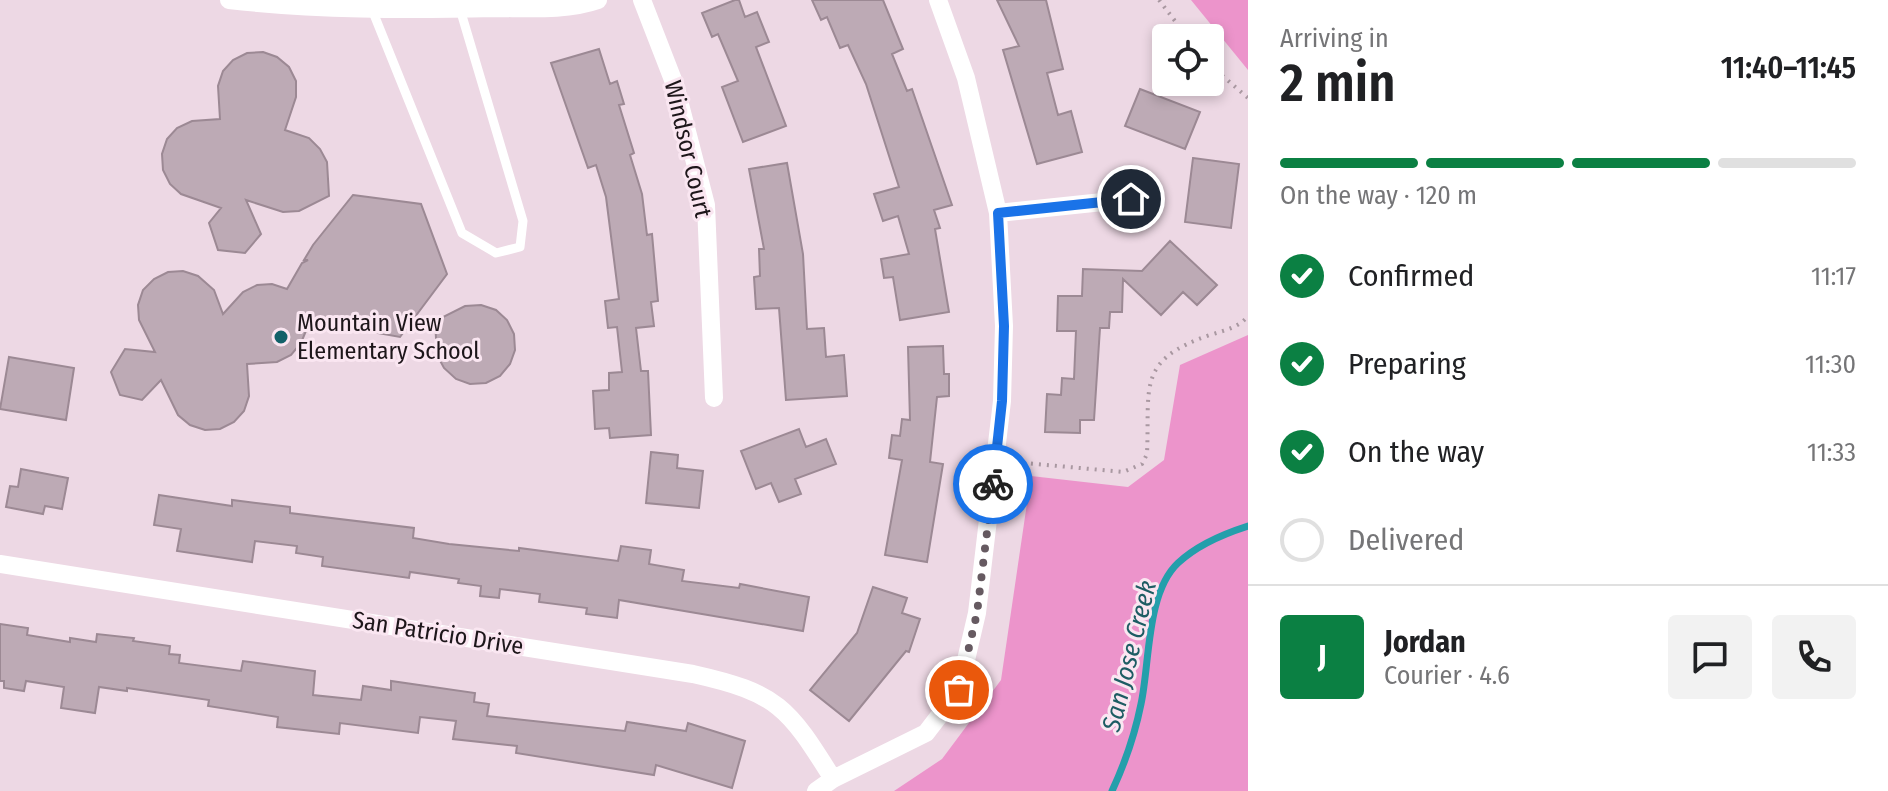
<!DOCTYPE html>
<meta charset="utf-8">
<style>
:root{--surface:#fff;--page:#f2f2f2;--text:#202124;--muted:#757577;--line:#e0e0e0;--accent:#0b8043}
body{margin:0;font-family:"Fira Sans Condensed",sans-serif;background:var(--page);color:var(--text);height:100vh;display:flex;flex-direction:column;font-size:30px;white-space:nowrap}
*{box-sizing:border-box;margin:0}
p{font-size:26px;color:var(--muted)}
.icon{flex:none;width:44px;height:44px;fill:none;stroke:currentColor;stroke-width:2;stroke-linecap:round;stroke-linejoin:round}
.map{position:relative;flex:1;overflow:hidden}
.side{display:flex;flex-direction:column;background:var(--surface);width:640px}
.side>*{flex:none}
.controls{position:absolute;left:1152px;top:24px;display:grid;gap:16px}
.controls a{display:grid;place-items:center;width:72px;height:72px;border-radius:8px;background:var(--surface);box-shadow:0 4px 12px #0003;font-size:40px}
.pin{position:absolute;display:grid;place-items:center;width:68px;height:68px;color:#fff;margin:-34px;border:4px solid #fff;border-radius:50%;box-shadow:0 2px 8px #0007}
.courier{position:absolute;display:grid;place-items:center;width:80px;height:80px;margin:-40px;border:6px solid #1a73e8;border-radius:50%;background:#fff;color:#222;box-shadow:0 2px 10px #0007}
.overview em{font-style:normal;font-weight:600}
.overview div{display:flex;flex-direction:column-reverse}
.overview{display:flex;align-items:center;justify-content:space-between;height:136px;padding:0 32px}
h1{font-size:52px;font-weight:600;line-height:60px}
.bar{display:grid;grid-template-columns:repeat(4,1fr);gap:12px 8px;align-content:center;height:96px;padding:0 32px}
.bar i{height:10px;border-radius:6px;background:var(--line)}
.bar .selected{background:var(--accent)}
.bar p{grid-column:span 4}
.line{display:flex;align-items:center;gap:20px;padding:0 32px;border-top:2px solid var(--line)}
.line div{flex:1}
.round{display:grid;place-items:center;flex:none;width:84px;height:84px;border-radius:8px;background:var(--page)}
ol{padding:0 32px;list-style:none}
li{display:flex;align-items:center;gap:24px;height:88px}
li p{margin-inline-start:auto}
li .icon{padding:8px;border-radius:50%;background:var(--accent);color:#fff;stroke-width:4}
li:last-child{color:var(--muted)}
li i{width:44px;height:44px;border:4px solid var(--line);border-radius:50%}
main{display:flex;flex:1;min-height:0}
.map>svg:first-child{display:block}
</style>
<main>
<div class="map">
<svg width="1248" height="791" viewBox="0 0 1248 791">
<rect width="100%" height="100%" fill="#edd8e4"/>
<path fill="#ec94cb" d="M1191,0H1248V70Z
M1248,335V791H894L942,759L1001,680L1031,476L1128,487L1164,460L1180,365Z"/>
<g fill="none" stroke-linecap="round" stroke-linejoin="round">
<path stroke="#249fab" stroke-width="7" d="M1112,791C1125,763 1135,734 1141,704C1150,663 1146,593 1178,563C1197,545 1223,534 1248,526"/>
</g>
<path fill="#bdaab5" stroke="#9c8994" stroke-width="2" d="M735,0H739L745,17L757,12L769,42L756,47L786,126L743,142L722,87L738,81L718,34L712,37L702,13Z
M812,0H883L903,49L892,54L907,91L912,89L952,205L934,210L940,228L935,229L949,312L900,320L893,277L884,278L881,259L909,254L898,216L883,221L874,194L899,187L866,84L848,45L840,48L827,17L821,20Z
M997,0H1046L1063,69L1047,73L1058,115L1071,111L1082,152L1037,164L1003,50L1019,46Z
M599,49L610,84L617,81L624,104L619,105L634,153L630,155L642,194L647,235L652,234L658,301L651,302L654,326L636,328L641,371H648L651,435L610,438L609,428L595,429L593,391L609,390V373L622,372L617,327L608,328L605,301L619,299L606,197L596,165L588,168L551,63Z
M263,52L277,57L289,67L296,81V97L285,130L309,138L320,149L327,162L329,196L299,211L283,212L246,200L261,234L245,253L218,250L209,223L221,208L181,194L170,184L163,170L162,154L167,139L177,128L192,121L220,119L218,86L223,71L233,60L247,53Z
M1140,89L1200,112L1185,149L1125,126Z
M1193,158L1239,164L1231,228L1185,222Z
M787,163L803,254L807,329L824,328L826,357L844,355L847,396L786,400L779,308L756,309L754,277L760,276L759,249H764L749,169Z
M353,195L421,204L447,274L400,337L310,321L301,343L291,355L277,362L247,364L249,396L244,411L234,422L220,429L205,430L190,425L178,415L161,380L142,400L120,395L111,372L125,349L155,352L139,320L138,305L143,290L154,279L168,272L183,271L198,276L214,290L223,314L243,292L257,285L272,284L287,289L302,263L308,260H304L313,245Z
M1170,241L1217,285L1197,305L1183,292L1161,315L1123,279L1122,312H1110L1109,328H1100L1094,420H1080V433L1045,432L1047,394L1061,395L1062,378L1074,379L1076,331H1057L1058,296H1082L1083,269L1142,271Z
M481,305L496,310L507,320L514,334L515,350L510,364L500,376L486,383L470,384L456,379L444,368L437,355L435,321L465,306Z
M943,346L944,374H949V396L937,397L930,462L943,464L927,562L885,555L902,460L889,458L892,435L900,436L902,419L910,420L908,347Z
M9,357L74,368L66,420L0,409Z
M799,429L806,447L826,439L836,464L795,479L801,494L779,502L771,483L756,489L741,451Z
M651,452L678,455L677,468L703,471L699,508L646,503Z
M21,469L68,478L62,509L45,506L43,514L6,507L10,486L18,487Z
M159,495L232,506V500L290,507V513L414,528L413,538L449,544L519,551V548L618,561L621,546L651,550L649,564L684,570L682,581L739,588L740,584L809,597L803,631L619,600L617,618L586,614L587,608L539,602L540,594L500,589L499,598L480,596L481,586L458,583L459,579L410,572L409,578L322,566L323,557L296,553L297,546L255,541L252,562L177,551L181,529L154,525Z
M873,587L907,598L902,613L920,619L909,652L906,651L849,721L810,690L857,633Z
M0,624L28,628L27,635L70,642V638L96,642L97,634L134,638L133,641L170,646L169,654L180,655L179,663L241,671L243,661L315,671L313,695L361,700L363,686L391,690V681L475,693L474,702L489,704L487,716L625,731L627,722L686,731L688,723L745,741L732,788L656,765L654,775L516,753L517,746L453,739L456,721L420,717L418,733L340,723L339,734L277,727L278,717L208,706L209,700L127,688V691L99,687L95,713L61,708L64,687L26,681L24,691L4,688V681H0Z"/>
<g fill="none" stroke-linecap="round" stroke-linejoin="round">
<path stroke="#a998a1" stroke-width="4" stroke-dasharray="2 6" stroke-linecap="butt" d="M1159,0L1188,38
M1210,65L1248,98
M1015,462L1123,472L1142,464L1147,454C1150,387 1136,360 1210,335C1225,330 1238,328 1248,316"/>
<path stroke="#fff" stroke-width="9" d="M371,7L462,233L496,253L520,247L523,221L460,9"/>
<path stroke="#fff" stroke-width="18" d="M229,0C316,10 406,10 494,8C528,8 567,11 598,0
M642,0L675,85L706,205L714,398
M998,213L1131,199
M0,564L693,674C778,693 788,707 833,779
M816,791L833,779L926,733L959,690L977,613L1002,401L1004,326L998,213L966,78L938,0"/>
</g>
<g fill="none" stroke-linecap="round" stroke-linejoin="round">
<path stroke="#665a61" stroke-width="8" stroke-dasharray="0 14.4" d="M959,690L977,613L993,484"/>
<path stroke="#1a73e8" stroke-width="10" d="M993,484L1002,401L1004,326L998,213L1131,199"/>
</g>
<circle fill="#126169" stroke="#fae6f1" stroke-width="3" cx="281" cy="337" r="8"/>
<g text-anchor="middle" stroke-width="6" stroke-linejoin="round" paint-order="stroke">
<g font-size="24" fill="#1d161a" stroke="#fae6f1">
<text transform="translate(688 149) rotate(77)" y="8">Windsor Court</text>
<text transform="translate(438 633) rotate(9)" y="8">San Patricio Drive</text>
</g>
<g font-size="24" fill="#1d161a" stroke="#fae6f1" text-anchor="start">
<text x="297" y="331">Mountain View<tspan x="297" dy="28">Elementary School</tspan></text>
</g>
<g font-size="26" font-style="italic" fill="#1d5c63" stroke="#fae6f1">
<text transform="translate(1129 656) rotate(-76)" y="9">San Jose Creek</text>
</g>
</g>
</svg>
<div class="controls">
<a><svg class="icon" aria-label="locate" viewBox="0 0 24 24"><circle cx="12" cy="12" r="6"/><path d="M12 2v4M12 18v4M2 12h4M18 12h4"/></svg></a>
</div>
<div class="pin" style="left:959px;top:690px;background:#ea580c"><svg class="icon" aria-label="bag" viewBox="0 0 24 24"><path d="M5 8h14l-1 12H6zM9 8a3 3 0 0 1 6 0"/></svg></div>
<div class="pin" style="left:1131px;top:199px;background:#1f2937"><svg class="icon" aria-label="home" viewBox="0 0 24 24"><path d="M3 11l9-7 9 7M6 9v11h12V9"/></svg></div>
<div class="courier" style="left:993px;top:484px"><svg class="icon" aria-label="bike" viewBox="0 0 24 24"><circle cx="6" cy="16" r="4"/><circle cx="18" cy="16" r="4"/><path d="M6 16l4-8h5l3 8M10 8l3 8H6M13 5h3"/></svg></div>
</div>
<section class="side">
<div class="overview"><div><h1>2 min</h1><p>Arriving in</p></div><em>11:40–11:45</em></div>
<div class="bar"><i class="selected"></i><i class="selected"></i><i class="selected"></i><i></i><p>On the way · 120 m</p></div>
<ol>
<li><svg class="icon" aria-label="check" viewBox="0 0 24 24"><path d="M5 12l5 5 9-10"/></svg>Confirmed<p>11:17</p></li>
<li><svg class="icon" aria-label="check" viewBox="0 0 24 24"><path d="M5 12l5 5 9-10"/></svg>Preparing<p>11:30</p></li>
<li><svg class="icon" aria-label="check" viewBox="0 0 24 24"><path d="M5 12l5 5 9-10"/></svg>On the way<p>11:33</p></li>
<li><i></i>Delivered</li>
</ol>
<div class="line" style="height:144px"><b class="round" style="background:var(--accent);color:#fff">J</b><div><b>Jordan</b><p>Courier · 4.6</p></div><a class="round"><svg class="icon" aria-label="chat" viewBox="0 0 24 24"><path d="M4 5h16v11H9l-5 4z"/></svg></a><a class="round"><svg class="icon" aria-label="phone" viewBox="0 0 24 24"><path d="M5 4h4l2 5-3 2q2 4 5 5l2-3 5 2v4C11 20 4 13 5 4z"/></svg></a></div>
</section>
</main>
